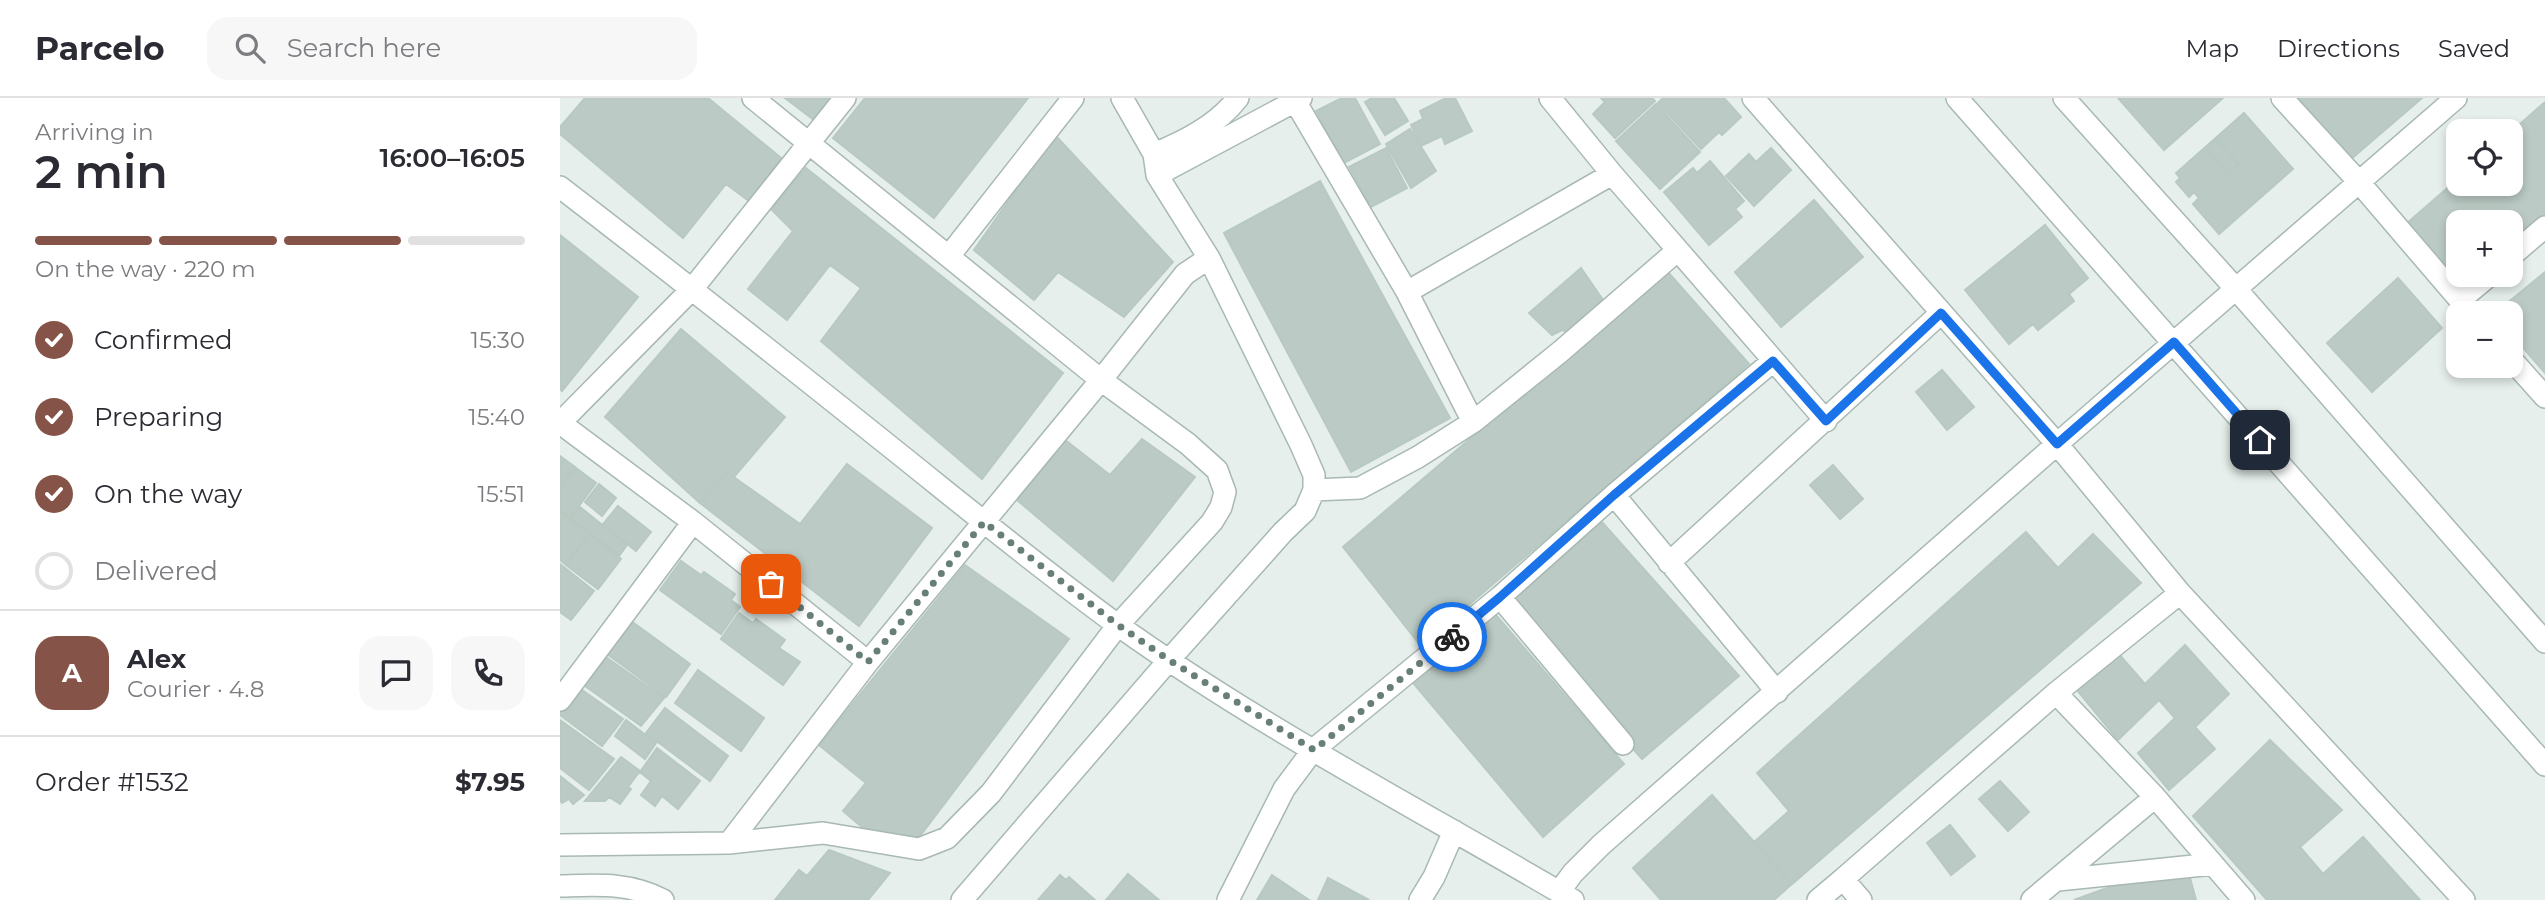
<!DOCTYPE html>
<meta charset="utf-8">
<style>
:root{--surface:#fff;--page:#f7f7f7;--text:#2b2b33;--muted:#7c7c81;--line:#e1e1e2;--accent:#855347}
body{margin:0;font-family:Montserrat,sans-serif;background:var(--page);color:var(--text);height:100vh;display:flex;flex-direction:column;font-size:26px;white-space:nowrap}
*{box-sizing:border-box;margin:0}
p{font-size:23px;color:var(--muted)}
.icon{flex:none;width:38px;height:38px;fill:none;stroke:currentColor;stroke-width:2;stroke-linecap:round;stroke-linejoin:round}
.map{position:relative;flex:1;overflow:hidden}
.drawer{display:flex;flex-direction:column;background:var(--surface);width:560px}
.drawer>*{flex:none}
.controls{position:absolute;left:1886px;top:21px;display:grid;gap:14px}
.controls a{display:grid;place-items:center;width:77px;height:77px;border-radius:14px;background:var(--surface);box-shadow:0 4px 10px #0003;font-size:35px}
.pin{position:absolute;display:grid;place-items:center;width:60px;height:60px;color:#fff;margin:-30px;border-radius:14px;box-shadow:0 4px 10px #0006}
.courier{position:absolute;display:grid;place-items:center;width:70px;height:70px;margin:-35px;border:5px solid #1a73e8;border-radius:50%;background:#fff;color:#222;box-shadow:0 2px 9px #0007}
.overview em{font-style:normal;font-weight:600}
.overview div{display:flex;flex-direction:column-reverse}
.overview{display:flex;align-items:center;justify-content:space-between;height:119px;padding:0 35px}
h1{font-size:46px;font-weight:600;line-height:52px}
.bar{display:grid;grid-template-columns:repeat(4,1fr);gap:10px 7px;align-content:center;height:84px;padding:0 35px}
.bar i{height:9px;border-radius:5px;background:var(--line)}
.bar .selected{background:var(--accent)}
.bar p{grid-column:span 4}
.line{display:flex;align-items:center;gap:18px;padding:0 35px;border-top:2px solid var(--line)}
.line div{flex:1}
.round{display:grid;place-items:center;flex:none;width:74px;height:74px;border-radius:21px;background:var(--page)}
ol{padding:0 35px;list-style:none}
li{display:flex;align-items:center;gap:21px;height:77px}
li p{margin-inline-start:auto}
li .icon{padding:7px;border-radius:50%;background:var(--accent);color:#fff;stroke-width:4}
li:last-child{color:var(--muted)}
li i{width:38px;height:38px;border:4px solid var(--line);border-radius:50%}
header{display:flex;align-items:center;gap:42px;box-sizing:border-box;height:98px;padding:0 35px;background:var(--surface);border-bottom:2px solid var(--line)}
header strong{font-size:33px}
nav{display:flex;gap:38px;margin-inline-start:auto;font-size:24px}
.search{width:490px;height:63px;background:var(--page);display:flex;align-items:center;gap:18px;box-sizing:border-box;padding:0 24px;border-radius:21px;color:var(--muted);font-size:26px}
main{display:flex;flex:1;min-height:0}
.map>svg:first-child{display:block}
</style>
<header>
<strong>Parcelo</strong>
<div class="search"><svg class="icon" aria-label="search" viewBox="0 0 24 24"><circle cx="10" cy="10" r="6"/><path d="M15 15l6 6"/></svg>Search here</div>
<nav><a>Map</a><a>Directions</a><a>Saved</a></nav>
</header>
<main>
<section class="drawer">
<div class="overview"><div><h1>2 min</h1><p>Arriving in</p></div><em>16:00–16:05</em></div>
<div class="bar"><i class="selected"></i><i class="selected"></i><i class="selected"></i><i></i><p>On the way · 220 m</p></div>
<ol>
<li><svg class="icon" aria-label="check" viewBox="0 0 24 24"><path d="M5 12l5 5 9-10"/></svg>Confirmed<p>15:30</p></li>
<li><svg class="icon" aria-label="check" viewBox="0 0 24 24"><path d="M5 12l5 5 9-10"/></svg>Preparing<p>15:40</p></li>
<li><svg class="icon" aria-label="check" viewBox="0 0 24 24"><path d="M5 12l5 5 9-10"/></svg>On the way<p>15:51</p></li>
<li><i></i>Delivered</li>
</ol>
<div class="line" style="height:126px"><b class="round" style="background:var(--accent);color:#fff">A</b><div><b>Alex</b><p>Courier · 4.8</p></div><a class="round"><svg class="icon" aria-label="chat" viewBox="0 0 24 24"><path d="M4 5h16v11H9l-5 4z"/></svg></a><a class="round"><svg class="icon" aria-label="phone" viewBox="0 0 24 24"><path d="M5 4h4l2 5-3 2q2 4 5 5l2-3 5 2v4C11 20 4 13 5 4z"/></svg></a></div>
<div class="line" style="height:91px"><div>Order #1532</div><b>$7.95</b></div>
</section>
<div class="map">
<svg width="1985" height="802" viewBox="0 0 1985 802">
<rect width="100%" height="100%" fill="#e6efeb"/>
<path fill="#bbcac4" stroke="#b8c9c2" stroke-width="2" fill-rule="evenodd" d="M25,0H148L221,60L189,103L166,86L123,140L0,36V29Z
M225,0H272L254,22Z
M305,0H468L374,120L273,40Z
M782,0H795L820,46L784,65L756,13Z
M812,0H834L848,23L825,37L805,4Z
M886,0H895L912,33L885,46L882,38L861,48L851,27L863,21L860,13Z
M1041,0H1092L1095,3L1055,40L1033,16L1045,4Z
M1103,0H1164L1181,19L1162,37L1159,34L1141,51L1098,5Z
M1558,0H1663L1604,52Z
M1738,0H1862L1791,61Z
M1985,4V142L1951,172V124H1899V177H1946L1916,203L1847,125L1899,80V86H1951V34Z
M1096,6L1140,54L1100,91L1056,43Z
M1684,15L1733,71L1659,136L1633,106L1639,100L1634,94L1629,99L1616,84L1620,80L1616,75ZM1656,42L1679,66L1668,75L1646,51Z
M850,31L876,73L851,90L826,46Z
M495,37L613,164L564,219L498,174L474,202L414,152Z
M1656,42L1679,66L1668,75L1646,51Z
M826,50L847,90L811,109L789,69Z
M1211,50L1231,72L1194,108L1166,78L1189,56L1196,64Z
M1150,63L1184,103L1175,111L1182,119L1149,147L1104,94L1133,70L1137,75Z
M246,70L503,275L422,381L261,243L301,190L270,167L227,222L188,191L233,133L211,111Z
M760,83L890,320L791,374L664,135Z
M1254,102L1303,159L1221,229L1175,174Z
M1485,127L1528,180L1509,196L1514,203L1478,232L1473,226L1449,246L1405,192Z
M0,137L78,199L2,293L0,291Z
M1021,170L1045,205L1014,237L1002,232L992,237L969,215Z
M1107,173L1189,266L861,548L783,449Z
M1985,174V275L1951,236V215H1935Z
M1838,180L1882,230L1812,294L1767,245Z
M121,231L225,319L174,379L168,375L140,405L45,319Z
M1382,272L1414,309L1387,332L1356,294Z
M582,341L635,379L553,483L457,402L505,342L550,377Z
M0,358L15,369L0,389Z
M287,366L372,430L299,528L140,405L168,375L240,426Z
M1273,367L1303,401L1280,421L1250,387Z
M16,370L36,385L10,420L0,412V390Z
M39,386L56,400L42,418L25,404Z
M58,408L91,434L76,453L43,426Z
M20,409L67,447L59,458L11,420Z
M0,413L29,436L5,466L0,462Z
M1041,423L1179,578L1082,661L947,508Z
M1466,434L1498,470L1533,436L1581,485L1232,786L1194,744L1229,713L1197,675Z
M30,436L61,461L38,491L6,467Z
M121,463L141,477L144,474L175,496L171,502L180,509L161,536L100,492Z
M0,466L34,493L11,522L0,514Z
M405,467L509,541L357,742H317L283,713L306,685L259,647Z
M929,509L1064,666L983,739L849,580Z
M179,515L193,525L196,521L225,542L219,550L240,564L223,587L161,541Z
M67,520L130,566L106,599L43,553Z
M1625,547L1669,596L1635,629L1655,651L1609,692L1578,655L1615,620L1599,602L1558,642L1517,592L1557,554L1585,586Z
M43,557L104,600L81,628L21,585Z
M138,572L204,620L181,653L115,605Z
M15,587L63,621L42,648L0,617V607Z
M105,610L168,658L150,683L86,635Z
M0,622L54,661L29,692L0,670Z
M66,622L96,645L85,661L55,638Z
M1710,642L1782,712L1740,749L1763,776L1803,739L1860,802H1707L1633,718Z
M97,650L140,683L118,711L102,698L95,708L81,697L91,683L80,674Z
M61,659L80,673L68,689L71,691L60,706L49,699L45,703H25Z
M0,678L24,697L13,706L9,701L2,705L0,702Z
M1440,683L1469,714L1448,733L1419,701Z
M1152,697L1232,786L1214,802H1101L1073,770Z
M1390,727L1415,758L1391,777L1367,745Z
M269,752L330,775L308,802H215L239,772L247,778Z
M568,776L599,802H546Z
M1629,776L1636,802H1514L1558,786Z
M500,777L506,782L509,779L535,802H478Z
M712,777L749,802H697Z
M768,780L809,802H758Z"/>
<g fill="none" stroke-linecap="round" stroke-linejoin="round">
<defs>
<path id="minor" d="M285,0L133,190L0,325L133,424L308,564
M990,0L1052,76L1266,323
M1193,0L1497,346L1620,495L1904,802
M1397,0L1985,667
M1504,0L1676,191L1985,544
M1722,0L1798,83L1911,215
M735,3L847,194L913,324
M594,56C626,43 657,27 678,0
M597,77L741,0
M0,89C112,175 223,263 333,351C408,411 482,472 559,528C702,630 862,713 1013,802
M389,158L513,0
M1951,158L1985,129
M847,194L1052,76
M1900,202L1930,177
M1951,261L1985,299
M754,392L800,390L858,359L913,324L1000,254L1118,152
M1054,397L1217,594
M1109,465L1381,215
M940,499L1063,646
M1496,595L1595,699
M0,602L133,424
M169,745L308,564L541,282L625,176L649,160
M0,747L169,745L263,735L359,751L387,740L431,695L558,527L652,424L661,409L665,394L657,372L628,346L541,282L193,0
M1498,782L1653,766
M0,788C37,787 69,784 103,802
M999,794L1013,775L1041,747L1497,346L1896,0
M402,802L609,562L723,434L745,413L754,392V377L741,347L649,160L597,77L594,56L562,0
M668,802L724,691L753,652L940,499L1054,397L1213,263
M860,802L874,779L894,733
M1258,802L1283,781
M1301,802L1283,781L1496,595L1620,495
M1472,802L1595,699L1684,802"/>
</defs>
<use href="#minor" stroke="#a8b8b2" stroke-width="24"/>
<use href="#minor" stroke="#fff" stroke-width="21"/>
</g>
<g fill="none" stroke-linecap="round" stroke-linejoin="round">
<path stroke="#687f78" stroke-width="7" stroke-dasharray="0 12.6" d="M211,486L308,564L424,424L558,527L609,562L754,652L892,539"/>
<path stroke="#1a73e8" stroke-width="9" d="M892,539L940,499L1054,397L1213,263L1266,323L1381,215L1497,346L1614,244L1700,342"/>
</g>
</svg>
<div class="controls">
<a><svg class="icon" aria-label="locate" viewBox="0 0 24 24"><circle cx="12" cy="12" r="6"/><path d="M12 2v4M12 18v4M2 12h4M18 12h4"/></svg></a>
<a>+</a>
<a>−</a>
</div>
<div class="pin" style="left:211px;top:486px;background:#ea580c"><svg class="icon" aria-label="bag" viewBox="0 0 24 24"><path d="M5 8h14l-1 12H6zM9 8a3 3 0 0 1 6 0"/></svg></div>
<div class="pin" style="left:1700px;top:342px;background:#1f2937"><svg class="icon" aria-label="home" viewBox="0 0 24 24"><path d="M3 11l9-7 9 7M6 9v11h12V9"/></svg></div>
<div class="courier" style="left:892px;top:539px"><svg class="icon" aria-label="bike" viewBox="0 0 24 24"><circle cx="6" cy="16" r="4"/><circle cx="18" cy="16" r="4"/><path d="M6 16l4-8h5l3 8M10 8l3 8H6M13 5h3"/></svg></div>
</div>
</main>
